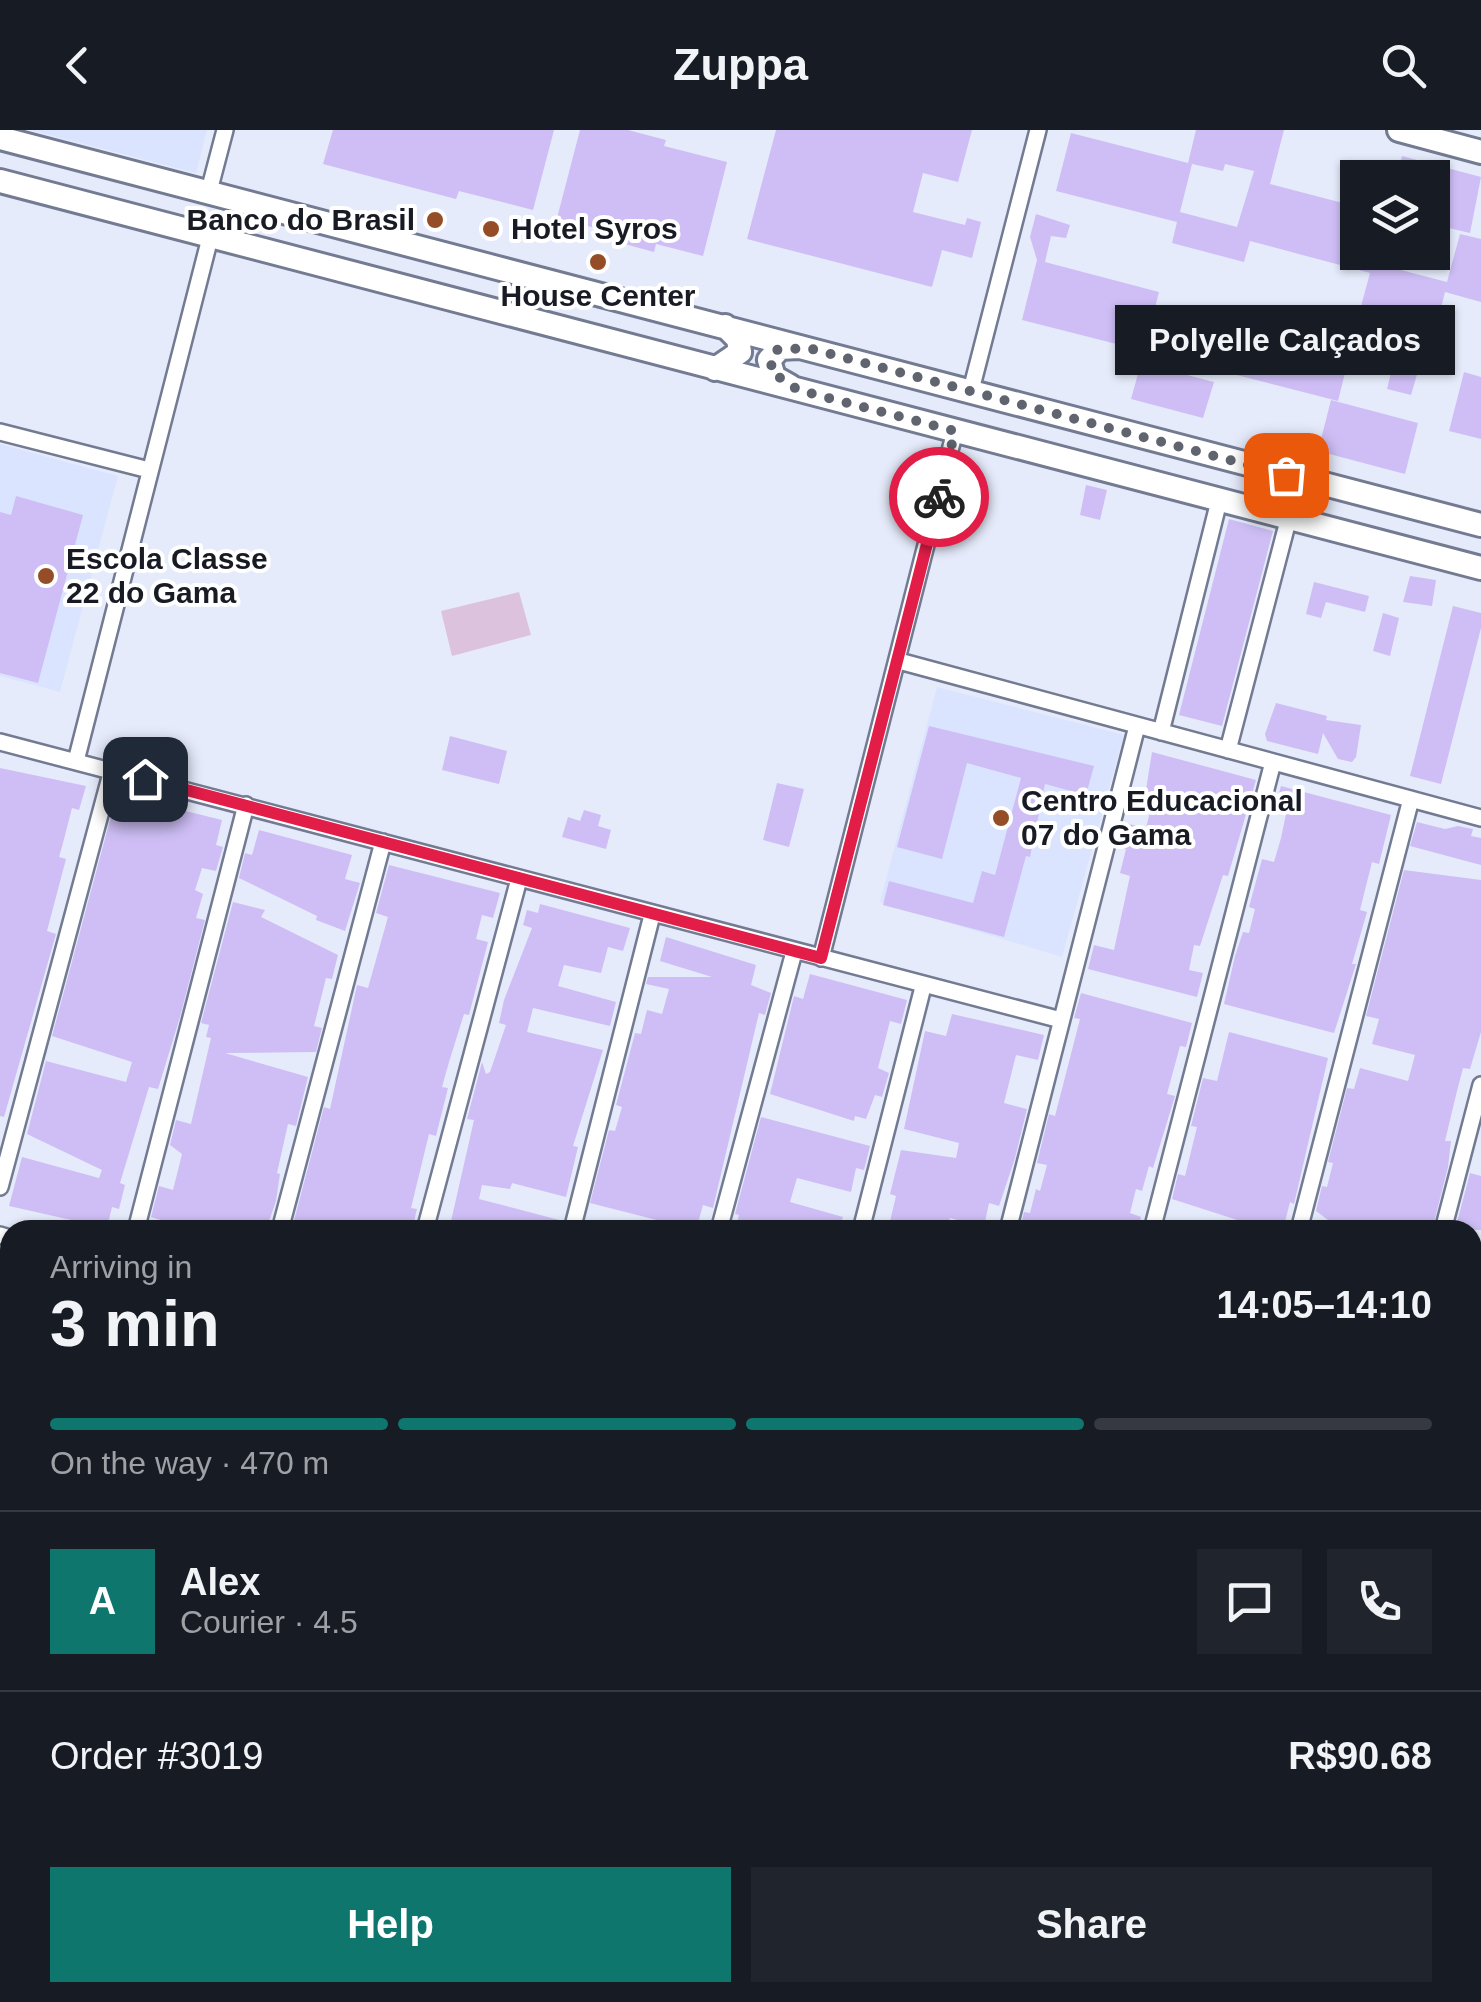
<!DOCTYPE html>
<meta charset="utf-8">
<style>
:root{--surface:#171b24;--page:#20242c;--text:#f1f3f6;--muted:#9ea1a6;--line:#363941;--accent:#0f766e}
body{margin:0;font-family:Helvetica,sans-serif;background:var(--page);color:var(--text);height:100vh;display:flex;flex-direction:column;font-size:38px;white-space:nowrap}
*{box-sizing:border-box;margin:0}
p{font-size:32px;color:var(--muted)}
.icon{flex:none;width:55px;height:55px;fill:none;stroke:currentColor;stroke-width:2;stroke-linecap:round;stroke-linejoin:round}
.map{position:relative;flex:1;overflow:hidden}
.details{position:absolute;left:0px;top:1090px;width:1482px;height:782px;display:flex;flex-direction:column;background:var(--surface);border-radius:30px 30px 0 0;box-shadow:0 2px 8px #0004}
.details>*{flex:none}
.tools{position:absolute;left:1340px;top:30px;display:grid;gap:20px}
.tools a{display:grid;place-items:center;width:110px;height:110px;border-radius:0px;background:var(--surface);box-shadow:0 2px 8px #0004;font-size:50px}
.pin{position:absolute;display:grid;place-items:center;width:85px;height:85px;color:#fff;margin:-42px;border-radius:20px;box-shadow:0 5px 15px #0006}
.courier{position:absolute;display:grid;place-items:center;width:100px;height:100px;margin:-50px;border:8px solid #e11d48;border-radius:50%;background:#fff;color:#222;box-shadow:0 2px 12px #0007}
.bubble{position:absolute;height:70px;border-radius:0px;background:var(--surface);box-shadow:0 2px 8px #0004;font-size:32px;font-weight:700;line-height:70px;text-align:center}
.overview em{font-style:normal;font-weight:700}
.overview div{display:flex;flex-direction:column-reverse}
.overview{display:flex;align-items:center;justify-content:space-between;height:170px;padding:0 50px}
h1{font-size:65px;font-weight:700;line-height:75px}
.bar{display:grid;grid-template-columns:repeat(4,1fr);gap:15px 10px;align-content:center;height:120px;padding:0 50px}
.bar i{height:12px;border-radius:8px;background:var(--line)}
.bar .current{background:var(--accent)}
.bar p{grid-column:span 4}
.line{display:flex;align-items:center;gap:25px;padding:0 50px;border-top:2px solid var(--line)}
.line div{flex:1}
.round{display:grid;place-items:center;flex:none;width:105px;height:105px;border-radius:0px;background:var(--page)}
.action{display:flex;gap:20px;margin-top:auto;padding:20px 50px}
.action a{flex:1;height:115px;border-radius:0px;background:var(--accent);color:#fff;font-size:40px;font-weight:700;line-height:115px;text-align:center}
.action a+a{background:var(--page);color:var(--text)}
header{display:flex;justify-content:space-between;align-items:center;height:130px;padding:0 50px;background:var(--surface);font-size:45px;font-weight:700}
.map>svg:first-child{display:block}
</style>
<header><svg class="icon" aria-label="back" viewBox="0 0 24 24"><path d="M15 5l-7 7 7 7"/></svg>Zuppa<svg class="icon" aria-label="search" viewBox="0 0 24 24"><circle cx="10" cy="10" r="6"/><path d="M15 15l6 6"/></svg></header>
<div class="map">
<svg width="1481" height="1872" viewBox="0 0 1481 1872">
<rect width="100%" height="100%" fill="#e6ebfb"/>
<path fill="#dbe4ff" d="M30,0H207L196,43Z
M0,314L118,346L60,562L0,546Z
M937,557L1124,605L1062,827L880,772Z"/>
<path fill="#ddc2de" d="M519,462L531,505L452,526L441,481Z"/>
<path fill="#cebef5" d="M333,0H554L533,80L459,61L456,69L323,34Z
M580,0H628L666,10L664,16L727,32L703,126L656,114L654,122L599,107V99L557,88Z
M776,0H972L958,52L923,43L913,82L965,95L967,88L981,92L972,128L942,120L932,157L747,109Z
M1196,0H1284L1270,54L1358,77V122H1377L1374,133L1447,152L1460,104L1481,109V172L1445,162L1436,198L1445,200L1433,245L1418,241L1411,265L1387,259L1393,234L1350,223L1338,271L1217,240L1232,182L1351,213L1370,143L1250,111L1244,132L1172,113L1177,92L1056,61L1071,3L1192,34L1180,82L1237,97L1254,41L1225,34L1223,41L1188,33Z
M1402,26L1481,47L1470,103L1432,94V48H1396Z
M1036,84L1070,95L1066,108L1051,106L1045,132L1159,162L1144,221L1022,190L1037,130L1030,107Z
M1141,233L1214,252L1203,288L1131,269Z
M1464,242L1481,247V309L1449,301Z
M1331,270L1418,293L1405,344L1318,321Z
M1086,355L1107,360L1100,390L1080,385Z
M16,366L83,385L38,553L0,543V382L11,385Z
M1229,389L1273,401L1222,596L1179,585Z
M1410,446L1436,450L1432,476L1403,472Z
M1314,452L1369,466L1365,482L1326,472L1321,488L1306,484Z
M1453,476L1481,483V498L1441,654L1410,646Z
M1383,483L1399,488L1390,526L1373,521Z
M1276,573L1327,586L1326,590L1361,595L1356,627L1352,632L1338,629L1323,603L1318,624L1267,611L1265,604Z
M929,596L1094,636L1086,665L1045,654L1030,727L1026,726L1004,807L883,775L889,751L973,773L982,741L995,745L1021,648L967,633L942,729L897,717Z
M450,606L507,621L499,654L442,640Z
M1152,622L1256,650L1228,746L1223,745L1200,816L1194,815L1189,840L1203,843L1197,867L1088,839L1094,815L1114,820L1130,746L1120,743L1126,719L1119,717L1125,693L1146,698L1152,674L1144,672Z
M0,638L86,656L79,680L72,678L63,713L59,727L66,729L47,801L56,804L4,987L0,986Z
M777,653L804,659L789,717L763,710Z
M1281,656L1391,685L1379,734L1372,732L1360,780L1367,782L1352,834H1356L1334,903L1224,874L1235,826L1243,802L1249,803L1255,779L1249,777L1262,729L1274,732L1281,708L1286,684L1274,680Z
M117,664L222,690L216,715L223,717L216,741L202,738L195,760L203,764L196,788L205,790L180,887L158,959L149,957L120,1053L125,1055L119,1079L112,1077L107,1098L9,1076L22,1027L99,1048L102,1040L27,1004L46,931L126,952L132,932L52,906Z
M584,680L601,685L598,696L611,700L606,719L562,707L568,687L580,691Z
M1417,692L1445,699L1458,696L1473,699L1471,706L1481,708V735L1410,716Z
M259,700L352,725L345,749L360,753L345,801L316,790L317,786L239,748L245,723L252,725Z
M389,735L500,763L493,788L482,785L476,809L488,812L469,885L464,884L449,932L442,957L448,958L436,1006L429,1004L411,1078L417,1079L412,1100H296L292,1098L324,977L330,979L357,855L368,858L388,787L376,783Z
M1404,740L1481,750V902L1470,939L1463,938L1457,961L1445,1011H1451L1448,1037L1432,1100H1325L1328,1090L1316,1081L1322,1056L1327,1057L1333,1033L1328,1032L1347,958L1354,959L1360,938L1408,951L1415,925L1372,914L1379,889L1366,886Z
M233,772L265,780L261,787L338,825L332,849L326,848L314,896L322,898L316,922L225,923L308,947L296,996L288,994L277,1043L280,1044L276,1071L266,1100H162L164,1091L151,1087L159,1056L173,1060L182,1024L170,1015L176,990L191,994L211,908L206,907L209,895L201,893Z
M540,774L630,798L623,821L608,817L601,843L564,835L558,856L616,872L610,896L533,878L527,902L603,920L573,1016L578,1017L566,1067L512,1053L510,1059L482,1055L479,1069L563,1091L561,1100H449L474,990L467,989L482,932L486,944L490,942L506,895L499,893L504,870L532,798L523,795L527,780L538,783Z
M666,807L756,835L751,855L771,863L765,885L759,883L713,1078L703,1075L696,1100L590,1073L609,1000L615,1001L622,977L616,975L635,903L641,904L647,880L662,884L669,859L646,854L648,847H712L660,831Z
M810,844L907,870L901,894L890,891L878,938L889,943L882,967L875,965L866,989L855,986L854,991L770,964L794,866L803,869Z
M1081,863L1192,893L1186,917L1180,916L1167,964L1175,966L1153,1038L1149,1036L1142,1061L1136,1059L1130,1083L1141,1087L1138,1100H1020L1024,1082L1030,1083L1036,1059L1040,1061L1047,1035L1037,1033L1049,984L1055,986L1080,889L1074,888Z
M952,884L1044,905L1038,930L1016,925L1004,973L1027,979L1015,1028L999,1076L989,1073L984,1097L950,1088L947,1100H888L896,1066L890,1064L901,1020L956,1028L959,1013L904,999L925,901L946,906Z
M1229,902L1328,928L1294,1074L1290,1072L1283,1100H1251L1253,1095L1172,1069L1178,1044L1185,1046L1197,997L1191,996L1203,948L1217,951Z
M761,987L870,1016L864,1040L856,1038L851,1062L797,1048L790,1072L843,1087L839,1100H735L739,1085L735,1084Z
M1470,1043L1481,1046V1100H1455Z"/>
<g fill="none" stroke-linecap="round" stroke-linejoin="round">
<defs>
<path id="street" d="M209,61L225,0
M970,264L1038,0
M0,302L149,340
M899,531L1481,688
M1161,602L1219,371
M0,612L1061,890
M1228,620L1289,387
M76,631L211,104
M821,828L955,301
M0,1057L112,640
M136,1100L246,675
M280,1100L383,712
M425,1100L519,749
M572,1100L652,785
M719,1100L794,822
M861,1100L923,857
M1008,1100L1137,596
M1152,1100L1273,632
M1299,1100L1411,669
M1443,1100L1481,955
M0,1105L10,1108
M0,1217L10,1220
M1472,1260L1481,1263
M0,1786L10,1783
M180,1862L182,1872
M0,1869L1,1872
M1426,1872L1429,1862"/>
<path id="secondary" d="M1399,0L1481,22
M0,8L1481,395
M0,51L1481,438
M715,239L740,222L738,209L725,196
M790,256L774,247L769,230L780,218L799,217
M1472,1356L1481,1353
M0,1486L10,1496
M385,1862L395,1872"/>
<path id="primary" d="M1472,1763L1481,1761
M1472,1800L1481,1799
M1083,1872L1117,1862
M1196,1872L1229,1862"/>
</defs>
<use href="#street" stroke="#737b92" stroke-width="20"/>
<use href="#secondary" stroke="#737b92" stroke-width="28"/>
<use href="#primary" stroke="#4f799d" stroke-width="30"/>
<use href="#street" stroke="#fff" stroke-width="15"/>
<use href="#secondary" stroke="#fff" stroke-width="22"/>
<use href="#primary" stroke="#a7cdeb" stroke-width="25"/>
</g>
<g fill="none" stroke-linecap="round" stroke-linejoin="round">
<path stroke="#60646f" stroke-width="10" stroke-dasharray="0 18" d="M939,367L955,301L798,260L770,241L775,220L808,218L1286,345"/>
<path stroke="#e11d48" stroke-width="12" d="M145,649L821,828L939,367"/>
</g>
<g fill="#944d27" stroke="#fff" stroke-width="4">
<circle cx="435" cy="90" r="10"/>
<circle cx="491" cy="99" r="10"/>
<circle cx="598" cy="132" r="10"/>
<circle cx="46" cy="446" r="10"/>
<circle cx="1001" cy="688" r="10"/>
</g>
<g text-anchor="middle" stroke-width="8" stroke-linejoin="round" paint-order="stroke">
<g font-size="30" font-weight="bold" fill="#181b24" stroke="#fff" text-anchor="start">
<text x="415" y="100" text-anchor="end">Banco do Brasil</text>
<text x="511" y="109">Hotel Syros</text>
<text x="598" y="176" text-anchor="middle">House Center</text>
<text x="66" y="439">Escola Classe<tspan x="66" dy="34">22 do Gama</tspan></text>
<text x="1021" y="681">Centro Educacional<tspan x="1021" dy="34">07 do Gama</tspan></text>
</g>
</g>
</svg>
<div class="tools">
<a><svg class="icon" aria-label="layers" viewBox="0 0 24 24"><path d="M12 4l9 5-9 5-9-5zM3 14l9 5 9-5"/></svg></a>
</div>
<div class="pin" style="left:1286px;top:345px;background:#ea580c"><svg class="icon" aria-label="bag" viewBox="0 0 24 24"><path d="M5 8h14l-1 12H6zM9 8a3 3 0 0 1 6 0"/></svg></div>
<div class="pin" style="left:145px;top:649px;background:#1f2937"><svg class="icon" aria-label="home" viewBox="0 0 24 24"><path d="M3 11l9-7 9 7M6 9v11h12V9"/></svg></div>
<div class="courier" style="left:939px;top:367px"><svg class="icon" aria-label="bike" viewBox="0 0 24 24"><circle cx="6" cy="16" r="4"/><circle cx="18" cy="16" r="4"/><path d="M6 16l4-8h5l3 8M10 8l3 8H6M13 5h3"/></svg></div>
<div class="bubble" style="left:1115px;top:175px;width:340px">Polyelle Calçados</div>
<section class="details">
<div class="overview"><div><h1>3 min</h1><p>Arriving in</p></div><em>14:05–14:10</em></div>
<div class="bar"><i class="current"></i><i class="current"></i><i class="current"></i><i></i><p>On the way · 470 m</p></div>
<div class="line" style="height:180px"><b class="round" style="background:var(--accent);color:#fff">A</b><div><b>Alex</b><p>Courier · 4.5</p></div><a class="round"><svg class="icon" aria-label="chat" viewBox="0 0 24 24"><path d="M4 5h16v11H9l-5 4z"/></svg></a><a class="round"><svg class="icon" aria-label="phone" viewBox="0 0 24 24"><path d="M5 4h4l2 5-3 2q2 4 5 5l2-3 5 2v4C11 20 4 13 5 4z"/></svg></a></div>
<div class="line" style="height:130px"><div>Order #3019</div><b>R$90.68</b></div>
<div class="action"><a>Help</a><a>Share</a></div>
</section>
</div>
